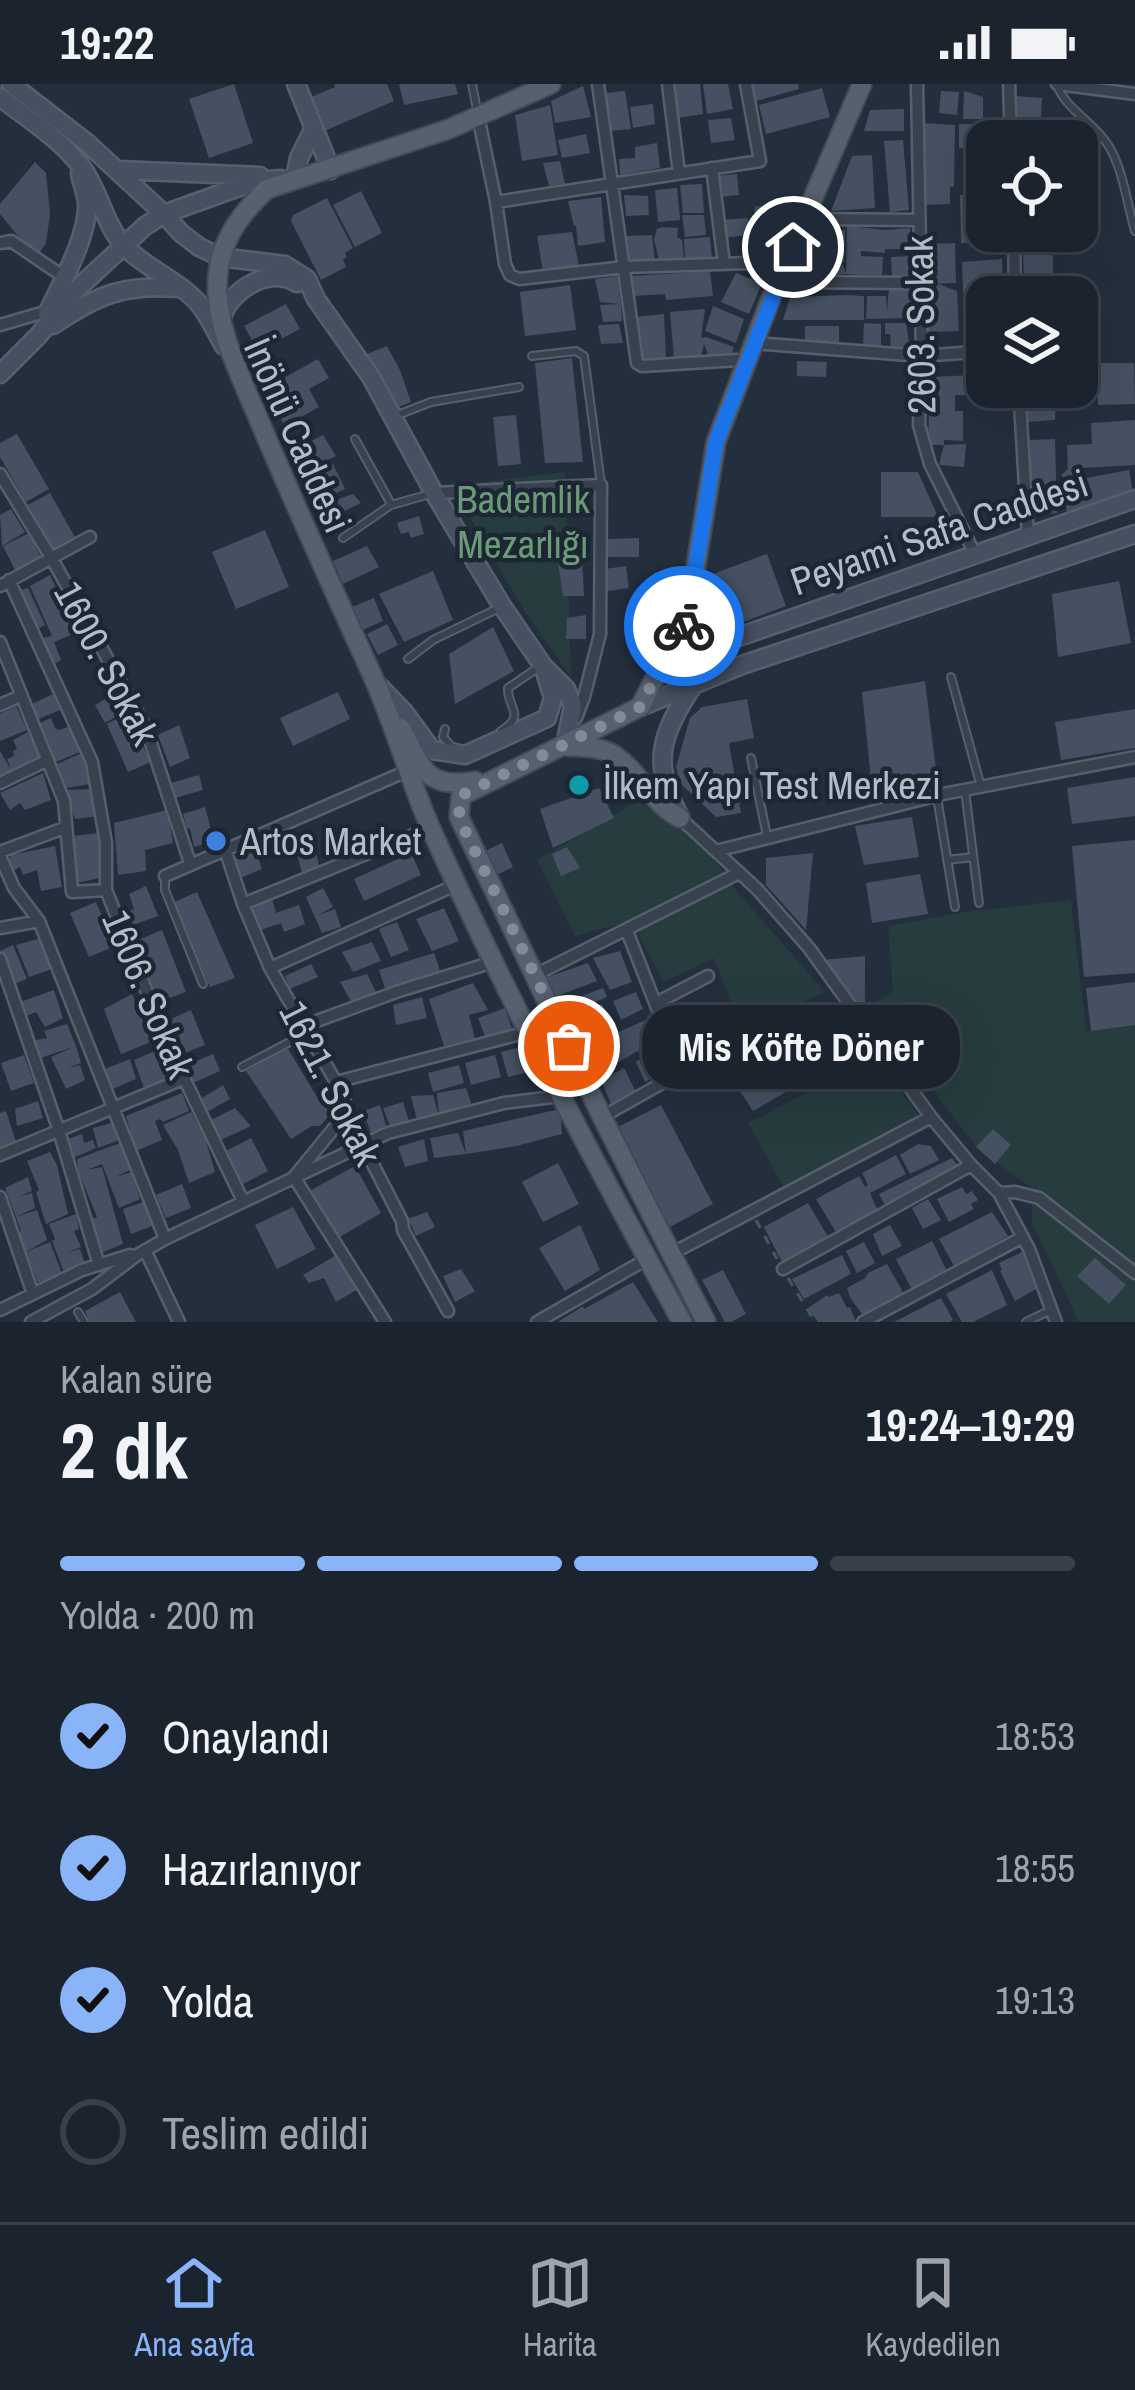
<!DOCTYPE html>
<html lang="tr">
<meta charset="utf-8">
<style>
:root{--surface:#1b232e;--page:#282f3a;--text:#f1f3f6;--muted:#a0a4aa;--line:#39404a;--accent:#8ab4f8}
body{margin:0;font-family:"Archivo Narrow",sans-serif;background:var(--page);color:var(--text);height:100vh;display:flex;flex-direction:column;font-size:45px;white-space:nowrap}
*{box-sizing:border-box;margin:0}
p{font-size:39px;color:var(--muted)}
.icon{flex:none;width:66px;height:66px;fill:none;stroke:currentColor;stroke-width:2;stroke-linecap:round;stroke-linejoin:round}
.map{position:relative;height:1238px;overflow:hidden}
.sheet{display:flex;flex-direction:column;background:var(--surface);flex:1}
.sheet>*{flex:none}
.tools{position:absolute;left:966px;top:36px;display:grid;gap:24px}
.tools a{display:grid;place-items:center;width:132px;height:132px;border-radius:24px;background:var(--surface);box-shadow:0 12px 48px #0002,0 0 0 3px var(--line);font-size:60px}
.pin{position:absolute;display:grid;place-items:center;width:102px;height:102px;color:#fff;margin:-51px;border:6px solid #fff;border-radius:50%;box-shadow:0 3px 12px #0007}
.courier{position:absolute;display:grid;place-items:center;width:120px;height:120px;margin:-60px;border:9px solid #1a73e8;border-radius:50%;background:#fff;color:#222;box-shadow:0 3px 15px #0007}
.bubble{position:absolute;height:84px;border-radius:36px;background:var(--surface);box-shadow:0 12px 48px #0002,0 0 0 3px var(--line);font-size:39px;font-weight:700;line-height:84px;text-align:center}
.headline em{font-style:normal;font-weight:700}
.headline div{display:flex;flex-direction:column-reverse}
.headline{display:flex;align-items:center;justify-content:space-between;height:204px;padding:0 60px}
h1{font-size:78px;font-weight:700;line-height:90px}
.bar{display:grid;grid-template-columns:repeat(4,1fr);gap:18px 12px;align-content:center;height:144px;padding:0 60px}
.bar i{height:15px;border-radius:9px;background:var(--line)}
.bar .active{background:var(--accent)}
.bar p{grid-column:span 4}
ol{padding:0 60px;list-style:none}
li{display:flex;align-items:center;gap:36px;height:132px}
li p{margin-inline-start:auto}
li .icon{padding:12px;border-radius:50%;background:var(--accent);color:#111;stroke-width:4}
li:last-child{color:var(--muted)}
li i{width:66px;height:66px;border:6px solid var(--line);border-radius:50%}
.status{display:flex;justify-content:space-between;align-items:center;height:84px;padding:0 60px;background:var(--surface);direction:ltr}
.status svg{height:33px;fill:currentColor}
.menu{display:flex;justify-content:space-around;align-items:center;height:168px;border-top:3px solid var(--line);background:var(--surface);font-size:33px;color:var(--muted)}
.menu a{display:grid;justify-items:center;gap:6px}
.menu .active{color:var(--accent)}
.map>svg:first-child{display:block}
</style>
<div class="status"><b>19:22</b><svg viewBox="0 0 49 12"><path d="M0 12V9h3v3zM5 12V6h3v6zM10 12V3h3v9zM15 12V0h3v12zM26 1h20v11H26zM47 4h2v5h-2z"/></svg></div>
<div class="map">
<svg width="1135" height="1238" viewBox="0 0 1135 1238">
<rect width="100%" height="100%" fill="#242f3e"/>
<path fill="#263c3f" d="M565,388L571,593L524,526L452,402Z
M637,717L696,751L734,804L825,908L742,947L714,874L664,898L631,837L575,852L537,776Z
M1071,816L1086,947L1135,941V1238H1079L1032,1139V1104L978,1065L868,922L893,908L888,842L966,828Z
M875,973L928,1044L791,1116L748,1039Z"/>
<path fill="#455162" d="M234,0L253,59L209,74L189,15Z
M334,0H387L394,17L322,48L309,14L335,3Z
M399,0H455L458,10L404,21Z
M672,0H700L703,30L677,34Z
M703,0H728L733,25L707,30Z
M751,0H798L799,5L756,17Z
M583,2L591,33L555,39L551,17Z
M822,4L830,33L766,50L759,21Z
M625,7L631,45L609,47L605,9Z
M941,7L959,8L957,31L939,29Z
M964,7L983,13V35H963Z
M1016,12L1042,14L1041,36L1014,34Z
M653,20L655,40L633,44L630,23Z
M550,21L558,71L522,77L515,31Z
M904,25V47H864L870,26Z
M731,34L735,56L711,59L708,36Z
M921,39L955,41L954,103H950V120L923,121Z
M959,40H978V65L959,64Z
M586,50L590,69L562,74L558,56Z
M903,56L909,126L890,128L884,57Z
M657,59L660,84L620,91L619,75L635,74V63Z
M987,69V89H968L967,70Z
M872,71L875,124L831,127L852,72Z
M560,77L565,100L549,102L543,79Z
M35,78L46,89L50,130L46,159L36,174L0,130V120Z
M737,90L739,111L719,113L717,92Z
M702,100L704,129H683L680,101Z
M677,104L680,136L658,138L655,106Z
M361,107L382,149L355,163L333,121Z
M624,111L648,112L649,131L626,132Z
M960,111L987,112V147H1002V158L961,159Z
M601,113L605,158L578,162L576,141L574,142L568,117Z
M327,114L353,164L345,169L347,173L343,175L346,183L321,196L291,137L293,131Z
M755,122L792,125L790,154L753,152Z
M682,131H704L706,151L685,153Z
M748,134L749,151L722,154L721,136Z
M847,142L885,146L910,144L912,165H885V169L861,167V172L883,173L882,192L846,190Z
M662,143L678,144L677,153L682,156L684,176L659,177L654,155L657,145Z
M818,146H845L844,178L815,176L843,181L846,190L801,196L805,174Z
M1022,147H1053V206L1063,205L1064,213H1025Z
M572,148L579,182L543,187L537,152Z
M652,151L655,178L630,180L626,152Z
M710,153L712,175L685,177L684,155Z
M955,159L956,199L926,200L924,160Z
M913,172L914,194L892,195L891,173Z
M1002,175L1003,208L963,210L962,178Z
M710,187L713,212L666,216L665,210L634,212L631,192Z
M736,189L762,199L749,230L721,218Z
M617,192L621,220L622,237L603,238L600,221L621,220L600,218L595,195Z
M939,200L957,207L959,247L929,248L927,205Z
M570,201L576,246L525,252L520,208Z
M889,203L914,204L913,234L866,235L867,212H886L887,228Z
M848,211L864,212V236H783L790,213Z
M286,220L300,245L258,267L244,242Z
M713,222L744,235L736,259L705,247Z
M705,225L701,254L706,253L734,263L732,269L708,271L704,260L701,273L674,275L670,228Z
M664,230L666,275L640,278L635,233Z
M864,239L881,240V264H863Z
M885,239H906L910,264H891L890,250H885Z
M619,240L623,259L601,260L598,241Z
M805,242H839V262H805Z
M387,262L400,286L411,318L399,323L367,270Z
M572,274L583,378L545,379L535,279Z
M318,275L329,294L309,305L319,323L285,342L273,322L283,317L273,300Z
M797,277L827,278L826,293L797,292Z
M1097,279H1134L1135,320L1098,321Z
M972,291L973,311H955V327H963V357L944,356V361H928L929,327L933,328L932,293Z
M1056,317L1055,336L1028,338L1026,320Z
M516,331L521,380L498,382L493,333Z
M1135,336V381L1080,384L1086,394L1129,386L1134,415L1067,428L1061,397L1065,396L1061,391L1068,385L1067,361L1092,360L1091,339Z
M17,350L49,405L26,418L0,373V359Z
M323,351L336,372L318,380L308,359Z
M1055,355L1057,429L1031,431L1028,356Z
M966,360L964,383L939,381L944,361Z
M333,380L345,405L324,415L314,390Z
M881,388H918L938,433H881Z
M50,409L76,455L55,467L28,421Z
M353,410L361,419L342,428L344,433L328,440L322,421Z
M11,425L25,448L2,462L0,431Z
M419,432L424,450L411,454L409,448L401,450L397,439Z
M265,446L289,503L236,525L212,468Z
M29,449L42,476L16,488L3,462Z
M639,454V473H606V455Z
M367,462L379,483L343,500L333,477Z
M767,470L786,522L722,546L702,494Z
M557,471L582,472L584,512H563Z
M626,482L629,504L607,507L605,485Z
M433,487L453,536L404,558L379,510Z
M50,491L76,549L54,558L61,576L52,581L40,555L52,552L30,502Z
M1119,497L1131,559L1058,573L1052,510Z
M28,504L45,541L35,546L17,507Z
M374,514L383,537L362,546L352,523Z
M586,531V555H566L567,534Z
M387,540L398,561L378,571L367,550Z
M493,543L514,587L455,620L449,570Z
M925,597L937,694L872,704L862,608Z
M338,608L350,635L293,662L280,634Z
M116,609L126,627L105,639L95,621Z
M53,610L60,626L36,636L30,621Z
M747,615L754,654L729,659L741,729L716,733L680,699L676,683L690,634L702,623Z
M16,622L27,646L0,657V630Z
M1135,625V664L1061,676L1055,638Z
M126,630L151,678L128,688L107,640Z
M51,634L55,644L59,646L68,643L82,667L56,678L40,639Z
M179,641L190,674L170,683L158,651Z
M28,648L40,673L0,691V667L11,686L7,675L14,672L13,667L17,665L13,656Z
M82,669L90,700L66,704L57,680Z
M43,689L51,716L25,726L20,719L10,726L0,709Z
M199,691L203,706L175,714L171,699Z
M1135,693V732L1072,740L1067,704Z
M599,704L614,734L553,764L540,725Z
M95,705L99,732L75,735L65,706Z
M205,723L214,757L194,763L190,744L187,745L183,730Z
M167,726L173,759L145,766L146,787L118,791L114,739Z
M912,733L919,773L864,781L855,742Z
M99,749L104,793L77,799L73,752Z
M1135,756V889L1084,893L1072,762Z
M502,759L513,783L492,793L481,769Z
M55,762L62,803L41,807L37,786L23,791L20,783L11,788L8,779L11,771Z
M315,763L319,782L302,789L297,770Z
M567,763L580,784L561,792L552,770Z
M255,766L262,785L240,794L233,776Z
M411,769L421,791L364,817L354,795Z
M813,769L806,846L766,801V774Z
M920,790L928,830L872,839L866,799Z
M146,802L158,832L133,841L127,828L134,825L129,810Z
M323,804L333,823L316,832L335,825L341,843L322,849L306,813Z
M197,808L235,894L210,903L174,818Z
M272,815L276,829L299,821L305,840L284,848L281,839L258,847L250,822Z
M96,818L102,832L99,833L113,863L89,873L70,829Z
M444,824L459,857L432,867L416,835Z
M397,838L409,866L391,873L379,845Z
M162,846L186,908L158,918L136,857Z
M41,854L52,885L29,893L16,861Z
M372,858L381,877L353,888L342,868Z
M13,861L27,895L11,901L0,867Z
M620,867L632,898L610,906L593,874Z
M434,869L440,887L385,904L379,886Z
M865,872V918L856,920L823,876Z
M588,879L597,897L552,914L542,895Z
M311,880L318,893L290,905L285,892Z
M367,890L376,908L352,919L340,898Z
M1135,898V941L1091,947L1086,904Z
M473,899L488,926L469,931L475,955L444,962L429,915Z
M603,904L607,913L573,927L571,916Z
M54,906L63,934L45,943L36,928L26,932L20,918Z
M636,908L643,925L621,936L613,917Z
M132,910L151,958L121,970L104,925Z
M422,913L427,934L396,941L393,921Z
M704,918L710,939L689,945L680,925L686,946L673,951L665,932L680,925Z
M602,920L611,937L578,956L569,937Z
M505,924L512,945L486,955L478,934Z
M191,926L205,961L177,972L162,939Z
M650,934L657,956L605,986L589,961Z
M67,940L76,962L81,979L68,984L80,981L85,996L66,1005L51,973L76,962L35,976L30,957L47,954L44,947Z
M699,946L704,964L682,975L675,954Z
M810,956L824,986L753,1027L735,1000Z
M524,962L532,987L508,993L501,968Z
M287,963L320,1018L327,1022L329,1032L320,1042H312L291,1055L246,987Z
M660,963L671,983L645,998L636,978Z
M162,964L172,995L145,1007L134,976Z
M213,970L220,987L193,999L187,981Z
M24,971L34,999L11,1007L1,979Z
M495,971L501,993L471,1001L465,979Z
M130,975L136,995L113,1005L105,985Z
M459,981L464,999L433,1008L428,989Z
M624,984L636,1008L611,1020L601,996Z
M223,1001L230,1015L207,1028L202,1014Z
M466,1004L472,1022L439,1032L437,1009Z
M182,1009L189,1027L163,1038L160,1035L155,1037L162,1056L136,1067L126,1032Z
M433,1011L439,1032L417,1036L411,1012Z
M38,1017L43,1034L17,1042L15,1025Z
M403,1018L409,1037L390,1042L383,1024Z
M380,1021L387,1045L371,1050L363,1027Z
M661,1021L713,1120L668,1144L616,1044Z
M235,1024L251,1042L221,1056L211,1036Z
M560,1025L562,1050L516,1062L466,1070L463,1047Z
M6,1027L16,1058L0,1064V1029Z
M191,1028L205,1054L215,1088L189,1099L178,1066L163,1041Z
M116,1038L122,1055L98,1064L93,1044Z
M993,1045L1011,1061L995,1080L976,1063Z
M458,1049L466,1070L434,1074L430,1054Z
M82,1050L84,1059L93,1056L96,1064L73,1074L65,1056Z
M251,1054L268,1087L243,1100L226,1067Z
M424,1055L428,1077L405,1083L398,1063Z
M123,1058L130,1086L115,1093L131,1088L140,1115L119,1124L102,1080L87,1086L102,1083L123,1160L101,1169L90,1136L97,1133L79,1089L77,1075Z
M918,1060L931,1062L939,1076L910,1090L900,1071Z
M50,1068L57,1081L68,1130L46,1140L36,1108L39,1106L27,1077Z
M896,1071L906,1090L870,1109L879,1130L837,1150L816,1115L859,1092L865,1103L868,1101L862,1089Z
M952,1074L960,1085L887,1125L879,1110Z
M558,1079L579,1120L543,1138L522,1098Z
M355,1082L381,1129L338,1154L311,1106Z
M28,1093L32,1107L18,1113L32,1109L35,1124L16,1133L5,1104Z
M182,1100L191,1124L166,1134L156,1111Z
M962,1103L966,1110L972,1107L978,1116L971,1120L974,1125L949,1138L937,1115Z
M928,1115L941,1136L923,1145L912,1124Z
M143,1118L152,1142L131,1150L123,1125Z
M808,1119L830,1156L783,1180L764,1143Z
M293,1123L316,1165L277,1185L255,1141Z
M37,1126L47,1156L26,1168L50,1158L62,1190L38,1199L18,1148L21,1147L16,1133Z
M427,1128L435,1143L416,1152L408,1135Z
M992,1128L1008,1152L954,1182L939,1155Z
M76,1130L79,1145L74,1147L81,1163L67,1169L80,1165L85,1179L64,1188L52,1157L55,1155L49,1140Z
M580,1141L600,1186L565,1207L539,1164Z
M890,1141L902,1162L882,1172L873,1150Z
M932,1157L947,1187L912,1206L896,1175Z
M864,1158L875,1179L857,1189L846,1167Z
M1022,1168L1036,1205L1015,1217L1000,1187L1002,1186L999,1179Z
M338,1170L358,1205L336,1218L324,1194L309,1199L303,1191Z
M842,1171L851,1190L804,1215L792,1195Z
M1095,1174L1126,1201L1109,1220L1077,1192Z
M887,1180L904,1210L864,1233L850,1213L847,1204L865,1194L868,1189Z
M461,1185L475,1207L455,1218L443,1192Z
M723,1186L746,1230L731,1238H725L702,1196Z
M992,1186L1007,1221L973,1238H962L946,1210Z
M633,1198L658,1238H558L583,1222L584,1225Z
M120,1208L136,1238H89L85,1227Z
M839,1209L847,1224L850,1223L856,1238H818L808,1224L827,1211L829,1213Z
M941,1214L953,1236L950,1238H894Z"/>
<g fill="none" stroke-linecap="round" stroke-linejoin="round">
<defs>
<path id="lane" d="M472,0L477,26
M1057,1C1066,26 1094,38 1108,61C1123,84 1127,120 1135,147
M532,272L576,267L584,272L601,400
M395,332L431,318L519,303
M355,355L391,420
M343,454L391,421L430,410
M408,575L433,556L499,524
M951,593L981,703
M445,645L443,653L451,662L457,664
M501,647C527,631 507,624 508,604L539,583
M751,674L767,752
M965,706L979,819
M938,719L955,823
M947,776L973,773
M165,792V806L203,900
M242,983L307,949
M78,1228L84,1238
M1026,1238L1051,1226"/>
<path id="street" d="M598,0L637,279L642,282L738,276L746,279
M668,0L679,89
M917,0L922,272L919,341L930,380L975,470
M1009,0L1011,57
M1057,0L1135,10
M478,32L496,118L505,180L510,191L519,195L625,183L749,179L780,191
M712,84L724,180
M496,118L760,77L746,0
M805,135L919,136
M1014,147L1015,213
M0,159L11,157L64,193
M779,198L920,199
M0,241L48,227
M754,259L922,272L987,267
M1019,303L1028,451
M0,390L52,475L146,644L190,779
M434,409L601,401L600,550L584,613L576,634
M9,496L92,678L106,759V806L169,963L243,1117
M0,502L90,453
M0,558L64,717L72,808L106,806
M0,621L20,612
M0,699L48,676
M680,734L757,805L809,864L931,1033L971,1081L999,1109L1029,1165L1056,1238
M225,765L243,820L270,884L336,998L363,1061L402,1137L403,1146L448,1227
M716,767L943,710L1135,673
M0,768L64,744
M0,772L14,804L39,837L165,1155
M165,792L407,687
M243,820L430,744
M0,844L39,837
M0,875L59,1047L99,1181
M270,884L458,800
M535,891L739,789
M656,919L708,892
M303,942L399,907L493,878
M336,998L528,948
M348,1027L294,1093L385,1238
M602,1033L682,988L627,847
M0,1071L183,995
M999,1109L1015,1108L1039,1114L1135,1189
M0,1113L33,1210
M145,1166L179,1238
M671,1170L931,1033
M783,1185L971,1081
M0,1226L82,1186L130,1171
M31,1238L92,1205L137,1171L165,1155L388,1049L504,1019L561,1012
M537,1238L647,1175
M863,1238L1023,1153"/>
<path id="secondary" d="M11,0L86,58L164,130L181,149L199,163L220,173L285,181L307,195L316,215L371,293L434,409L502,522L543,582L566,605L573,622L565,662
M296,0L331,86
M0,13C29,36 64,57 85,88C100,111 106,143 125,163C147,185 180,197 200,221C209,233 216,248 224,262
M118,86L260,92
M295,94L299,74L314,44
M47,230C61,200 89,151 87,119C86,109 82,99 80,90
M222,233C231,205 270,182 297,199
M53,241C99,210 124,200 180,204
M0,290L38,252L77,205L145,142L164,130L228,107L257,97L281,95
M690,519C697,539 705,560 730,556L1135,415
M379,602L404,628L432,666L465,671L547,634L553,614L545,588
M640,623L742,581L1135,450
M680,733C651,681 660,650 693,602"/>
<path id="primary" d="M551,0L449,45L267,105C234,135 213,169 218,216C222,256 243,298 259,336C295,422 334,507 373,593C395,642 409,695 431,745C507,913 593,1076 682,1238
M401,644C422,683 425,706 475,697
M565,662C581,663 600,662 614,671C640,688 652,720 680,734
M706,1238L602,1033L459,733L461,712L640,623L656,592L671,574L679,557L690,519L716,358L780,191L862,0"/>
</defs>
<use href="#lane" stroke="#565f6c" stroke-width="10"/>
<use href="#street" stroke="#565f6c" stroke-width="15"/>
<use href="#secondary" stroke="#565f6c" stroke-width="21"/>
<use href="#primary" stroke="#414a57" stroke-width="22"/>
<path stroke="#44595c" stroke-width="3" stroke-dasharray="9 9" stroke-linecap="butt" d="M756,1136L777,1175
M788,1194L815,1238"/>
<use href="#lane" stroke="#38414e" stroke-width="6"/>
<use href="#street" stroke="#38414e" stroke-width="10"/>
<use href="#secondary" stroke="#465061" stroke-width="16"/>
<use href="#primary" stroke="#56606e" stroke-width="18"/>
</g>
<g fill="none" stroke-linecap="round" stroke-linejoin="round">
<path stroke="#828b98" stroke-width="12" stroke-dasharray="0 21.6" d="M569,962L459,734L460,712L640,623L656,592L675,567L684,542"/>
<path stroke="#1a73e8" stroke-width="15" d="M684,542L690,519L716,358L793,163"/>
</g>
<circle fill="#0f9aa8" stroke="#1d2633" stroke-width="4.5" cx="579" cy="701" r="12"/>
<circle fill="#3f7fe0" stroke="#1d2633" stroke-width="4.5" cx="216" cy="757" r="12"/>
<g text-anchor="middle" stroke-width="9" stroke-linejoin="round" paint-order="stroke">
<g font-size="39" fill="#b4bcc9" stroke="#1d2633">
<text transform="translate(920 241) rotate(-91)" y="14">2603. Sokak</text>
<text transform="translate(298 351) rotate(66)" y="14">İnönü Caddesi</text>
<text transform="translate(939 448) rotate(-19)" y="14">Peyami Safa Caddesi</text>
<text transform="translate(107 579) rotate(62)" y="14">1600. Sokak</text>
<text transform="translate(149 910) rotate(67)" y="14">1606. Sokak</text>
<text transform="translate(331 999) rotate(63)" y="14">1621. Sokak</text>
</g>
<g font-size="39" fill="#6b9a76" stroke="#1d2633">
<text x="523" y="429">Bademlik<tspan x="523" dy="45">Mezarlığı</tspan></text>
</g>
<g font-size="39" fill="#b4bcc9" stroke="#1d2633" text-anchor="start">
<text x="603" y="715">İlkem Yapı Test Merkezi</text>
<text x="240" y="771">Artos Market</text>
</g>
</g>
</svg>
<div class="tools">
<a><svg class="icon" aria-label="locate" viewBox="0 0 24 24"><circle cx="12" cy="12" r="6"/><path d="M12 2v4M12 18v4M2 12h4M18 12h4"/></svg></a>
<a><svg class="icon" aria-label="layers" viewBox="0 0 24 24"><path d="M12 4l9 5-9 5-9-5zM3 14l9 5 9-5"/></svg></a>
</div>
<div class="pin" style="left:569px;top:962px;background:#ea580c"><svg class="icon" aria-label="bag" viewBox="0 0 24 24"><path d="M5 8h14l-1 12H6zM9 8a3 3 0 0 1 6 0"/></svg></div>
<div class="pin" style="left:793px;top:163px;background:#1f2937"><svg class="icon" aria-label="home" viewBox="0 0 24 24"><path d="M3 11l9-7 9 7M6 9v11h12V9"/></svg></div>
<div class="courier" style="left:684px;top:542px"><svg class="icon" aria-label="bike" viewBox="0 0 24 24"><circle cx="6" cy="16" r="4"/><circle cx="18" cy="16" r="4"/><path d="M6 16l4-8h5l3 8M10 8l3 8H6M13 5h3"/></svg></div>
<div class="bubble" style="left:642px;top:921px;width:318px">Mis Köfte Döner</div>
</div>
<section class="sheet">
<div class="headline"><div><h1>2 dk</h1><p>Kalan süre</p></div><em>19:24–19:29</em></div>
<div class="bar"><i class="active"></i><i class="active"></i><i class="active"></i><i></i><p>Yolda · 200 m</p></div>
<ol>
<li><svg class="icon" aria-label="check" viewBox="0 0 24 24"><path d="M5 12l5 5 9-10"/></svg>Onaylandı<p>18:53</p></li>
<li><svg class="icon" aria-label="check" viewBox="0 0 24 24"><path d="M5 12l5 5 9-10"/></svg>Hazırlanıyor<p>18:55</p></li>
<li><svg class="icon" aria-label="check" viewBox="0 0 24 24"><path d="M5 12l5 5 9-10"/></svg>Yolda<p>19:13</p></li>
<li><i></i>Teslim edildi</li>
</ol>
</section>
<nav class="menu">
<a class="active"><svg class="icon" aria-label="home" viewBox="0 0 24 24"><path d="M3 11l9-7 9 7M6 9v11h12V9"/></svg>Ana sayfa</a>
<a><svg class="icon" aria-label="map" viewBox="0 0 24 24"><path d="M3 6l6-2 6 2 6-2v14l-6 2-6-2-6 2zM9 4v14M15 6v14"/></svg>Harita</a>
<a><svg class="icon" aria-label="saved" viewBox="0 0 24 24"><path d="M7 4h10v16l-5-4-5 4z"/></svg>Kaydedilen</a>
</nav>
